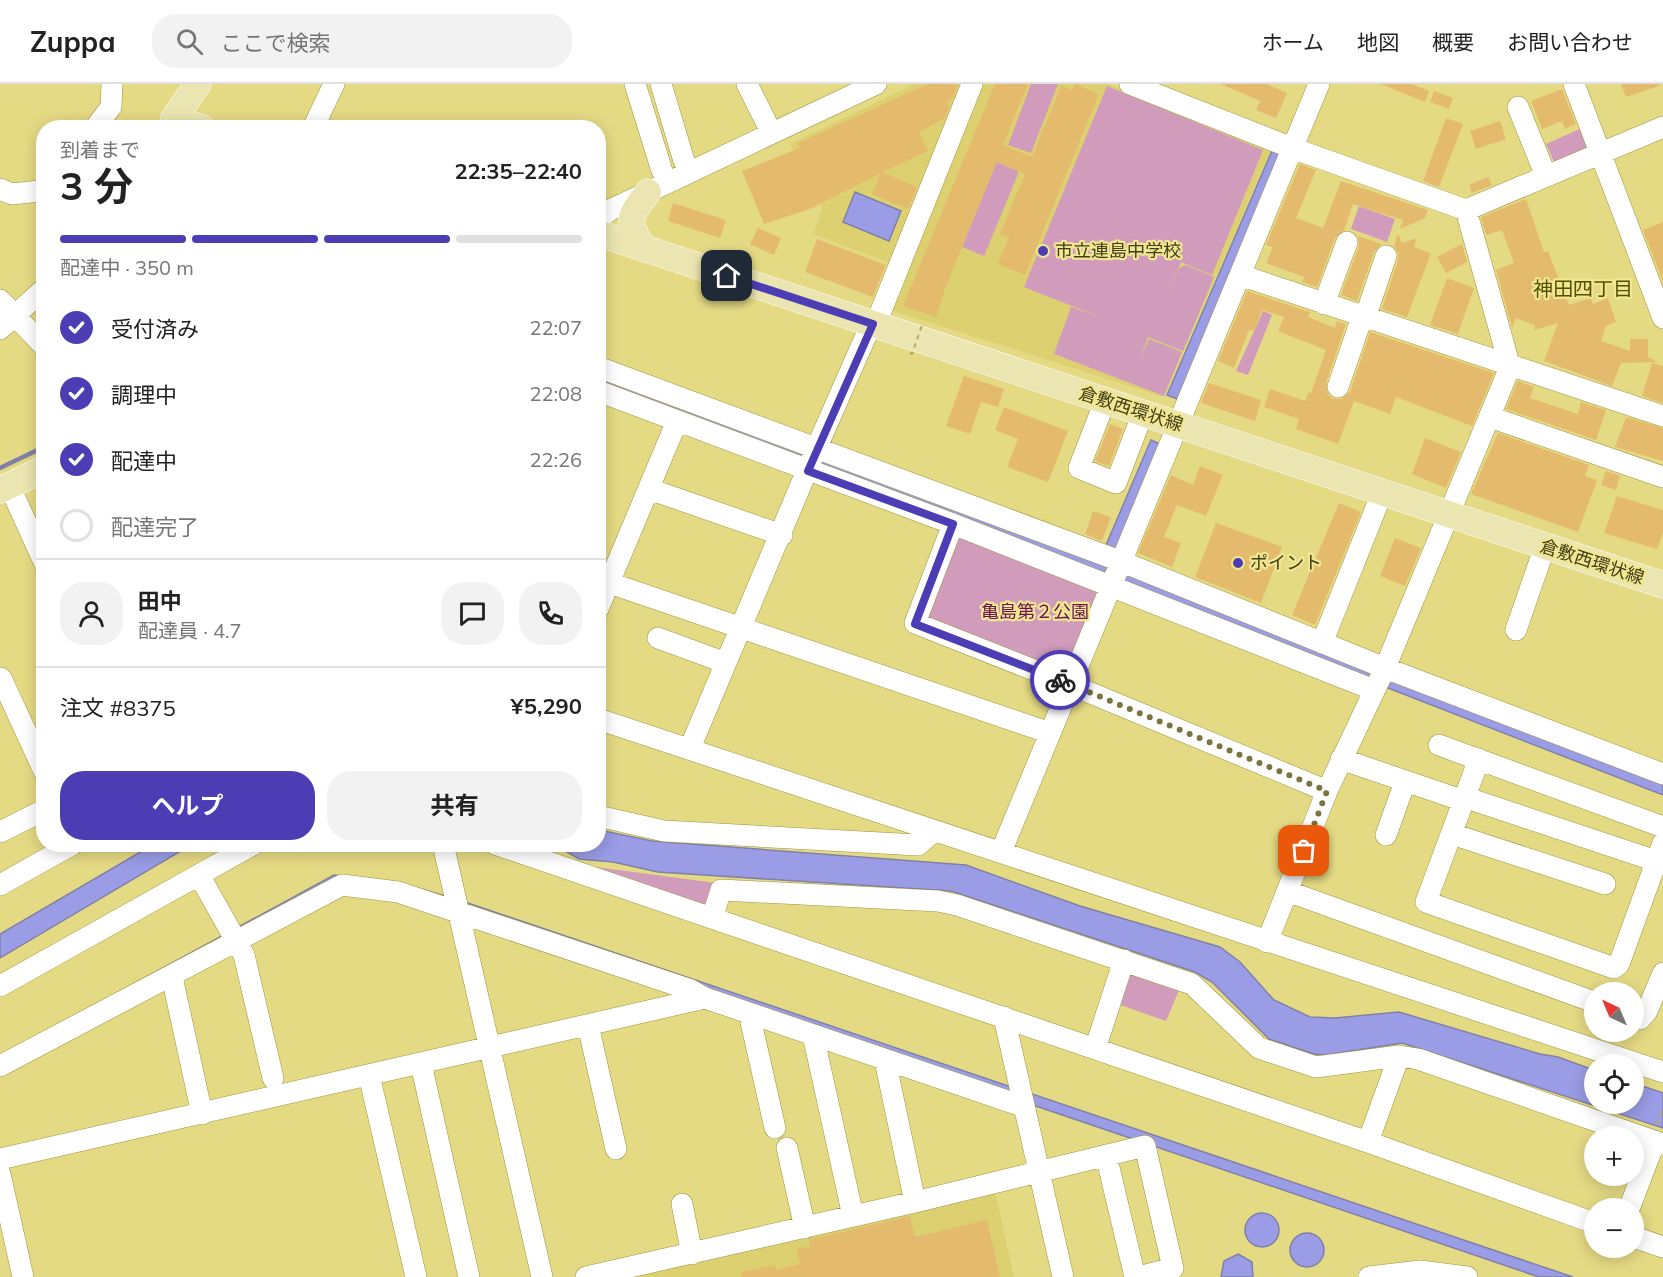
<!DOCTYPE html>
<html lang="ja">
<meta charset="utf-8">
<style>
:root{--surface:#fff;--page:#f2f2f2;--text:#222;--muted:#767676;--line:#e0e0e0;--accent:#4c3db4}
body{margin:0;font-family:Mulish,"Noto Sans JP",sans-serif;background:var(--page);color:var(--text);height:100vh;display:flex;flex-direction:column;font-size:22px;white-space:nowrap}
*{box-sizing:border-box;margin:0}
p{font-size:20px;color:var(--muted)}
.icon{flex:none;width:33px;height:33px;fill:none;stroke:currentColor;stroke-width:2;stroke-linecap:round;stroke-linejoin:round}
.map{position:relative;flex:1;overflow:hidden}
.drawer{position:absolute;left:36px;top:36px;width:570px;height:732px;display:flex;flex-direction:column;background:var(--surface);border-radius:24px;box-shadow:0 3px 15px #0003}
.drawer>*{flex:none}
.needle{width:39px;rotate:316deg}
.controls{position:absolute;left:1584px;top:898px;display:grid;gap:12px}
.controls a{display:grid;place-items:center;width:60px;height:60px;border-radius:50%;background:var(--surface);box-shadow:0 3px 15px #0003;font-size:30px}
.pin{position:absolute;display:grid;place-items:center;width:51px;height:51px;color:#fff;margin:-26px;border-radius:12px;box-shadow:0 3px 9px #0006}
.courier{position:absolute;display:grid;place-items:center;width:60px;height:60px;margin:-30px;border:4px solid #4c3db4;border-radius:50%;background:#fff;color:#222;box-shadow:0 2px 8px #0007}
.headline em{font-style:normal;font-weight:700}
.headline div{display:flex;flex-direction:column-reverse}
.headline{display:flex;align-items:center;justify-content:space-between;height:102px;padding:0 24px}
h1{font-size:39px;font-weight:700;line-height:45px}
.bar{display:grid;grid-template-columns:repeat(4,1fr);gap:9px 6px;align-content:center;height:72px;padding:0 24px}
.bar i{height:8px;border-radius:4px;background:var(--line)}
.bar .selected{background:var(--accent)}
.bar p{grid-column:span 4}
.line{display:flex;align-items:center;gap:15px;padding:0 24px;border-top:2px solid var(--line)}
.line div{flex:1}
.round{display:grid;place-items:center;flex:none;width:63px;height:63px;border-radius:24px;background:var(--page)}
ol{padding:0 24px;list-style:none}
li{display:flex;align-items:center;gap:18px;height:66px}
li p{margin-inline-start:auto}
li .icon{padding:6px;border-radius:50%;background:var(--accent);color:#fff;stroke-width:4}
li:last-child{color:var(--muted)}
li i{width:33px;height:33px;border:3px solid var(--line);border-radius:50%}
.cta{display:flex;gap:12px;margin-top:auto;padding:12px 24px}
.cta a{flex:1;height:69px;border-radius:24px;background:var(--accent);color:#fff;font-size:24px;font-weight:700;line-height:69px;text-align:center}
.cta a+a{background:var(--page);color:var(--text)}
header{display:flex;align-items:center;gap:36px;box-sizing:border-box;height:84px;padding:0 30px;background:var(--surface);border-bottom:2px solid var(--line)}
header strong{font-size:28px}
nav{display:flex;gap:33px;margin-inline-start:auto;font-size:21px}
.search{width:420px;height:54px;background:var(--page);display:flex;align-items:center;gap:15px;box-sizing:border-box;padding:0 21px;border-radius:24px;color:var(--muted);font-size:22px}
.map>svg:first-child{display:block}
</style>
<header>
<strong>Zuppa</strong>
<div class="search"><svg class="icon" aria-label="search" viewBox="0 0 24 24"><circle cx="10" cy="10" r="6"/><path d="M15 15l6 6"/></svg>ここで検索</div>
<nav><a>ホーム</a><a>地図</a><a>概要</a><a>お問い合わせ</a></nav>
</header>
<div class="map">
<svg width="1663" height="1193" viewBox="0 0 1663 1193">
<rect width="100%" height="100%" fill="#e5da84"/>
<path fill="#dcd071" d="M914,0H1108L1272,63L1164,313L887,225L903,184L813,150L823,124L790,60Z
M995,1107L1014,1193H618Z"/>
<path fill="#d19cbc" d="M1031,0H1058L1031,69L1008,61Z
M1107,2L1263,66L1212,191L1181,178L1168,208L1179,184L1186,181L1214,193L1183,267L1148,253L1140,276L1149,255L1182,268L1164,312L1054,270L1071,223L1102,234L1024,203Z
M1582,44L1592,66L1556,82L1546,60Z
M996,78L1018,87V90L984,172L962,163L963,160Z
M1359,122L1395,135L1387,158L1351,145Z
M1263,227L1272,231L1248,291L1236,287Z
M955,451L1100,507L1069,586L1062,591L922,539Z
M573,780L716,799L710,819L701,822Z
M1132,886L1180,904L1166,937L1115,919Z"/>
<path fill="#9a9ce5" stroke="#8080a8" stroke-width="1.5" d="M1274,62L1284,67L1180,316L1167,311Z
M855,108L901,127L889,157L843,138Z
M598,290L1110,483L1663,698V711L1118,499L599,302Z
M1151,356L1164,362L1120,467L1106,461Z
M599,746L652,757L966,781L1080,822L1220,863L1240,878L1274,916L1310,933L1335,934L1399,928L1540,970L1558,973L1594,986V1020H1634V999L1663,1009V1044L1402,959L1326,971L1314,970L1269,955L1212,898L1195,888L951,807L658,788L613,778L579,775L562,765L546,761L598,760Z
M154,760L191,761L0,874V850Z
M334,791L397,798L459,816L1573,1193H1539L1027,1019L348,798L95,921Z
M1245 1146a17 17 0 1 1 34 0a17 17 0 1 1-34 0Z
M1290 1166a17 17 0 1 1 34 0a17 17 0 1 1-34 0Z
M1238,1170L1252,1178L1253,1193H1221L1224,1177Z"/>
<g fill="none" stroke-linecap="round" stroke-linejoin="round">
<path stroke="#8080a8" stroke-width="4.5" d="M0,384L44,363"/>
</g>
<path fill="#e4bb6d" d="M928,0H958L952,15L946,18L949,23L944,35L919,48L928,67L882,88L917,103L908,125L872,110L881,89L810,125L764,140L742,87L800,64L798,59Z
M995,0H1028L1003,61L1032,73L1061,2L1072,6L1075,0L1099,10L1025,191L998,180L1009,153L1000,150L1025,90L997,78L946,202L936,233L903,222Z
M1221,0H1266L1287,9L1276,34L1256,26L1260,17Z
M1381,0H1411L1429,7L1425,18Z
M1621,0H1659V2L1626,13Z
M1562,5L1576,40L1565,45L1562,37L1542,45L1531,17Z
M1434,7L1453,14L1449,25L1430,18Z
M1446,34L1463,40L1439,103L1423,97Z
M1500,37L1506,55L1476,65L1470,47Z
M1300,80L1316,86L1296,134L1323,144L1341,97L1428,126L1425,134L1400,145L1403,136L1353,120L1344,146L1335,154L1317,203L1302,198L1304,193L1266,179L1273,163L1266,161Z
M1488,93L1492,101L1472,109L1469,101Z
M1526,115L1544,168L1548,167L1569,221L1591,214L1593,220L1608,214L1616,238L1606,242L1601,257L1630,267V255H1648V273L1658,278L1621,279L1612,302L1544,277L1558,239L1534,246L1535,241L1516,234L1512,244L1496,186L1514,179L1502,146L1486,151L1481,133Z
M673,119L726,136L720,154L668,137Z
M1663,138V198L1643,146Z
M758,144L781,154L774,171L750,160Z
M1398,150L1402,159L1417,154L1414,163L1431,169L1407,233L1382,225L1398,176V169L1394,162Z
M1358,152L1382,160L1374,168L1357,217L1341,211L1359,162Z
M817,155L886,181L873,213L805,188Z
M1462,160L1467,178L1446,189L1437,173Z
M1447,194L1474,204L1458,250L1430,241Z
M1247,207L1310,228L1308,233L1335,244L1337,237L1346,240L1326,299L1328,311L1334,315H1341L1350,308L1370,248L1494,289L1472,342L1396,313L1390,330L1354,317L1338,360L1296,345L1299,335L1264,323L1270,305L1305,317L1309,308L1311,309L1326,266L1278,247L1284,233L1262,226L1254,247L1249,246L1234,284L1218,277Z
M1652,279L1663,282V319L1642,312Z
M964,292L1004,305L998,323L981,318L970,350L946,342Z
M1518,297L1534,303L1530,314L1578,330L1581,318L1606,326L1596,356L1506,325Z
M1209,299L1261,316L1255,337L1201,319Z
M1004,323L1068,347L1048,398L1007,383L1018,355L995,346Z
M1626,333L1663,344V377L1615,363Z
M1110,340L1123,345L1109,382L1095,377Z
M1498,349L1589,381L1585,392L1597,396L1578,448L1471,410Z
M1425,354L1461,368L1446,404L1412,390Z
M1200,382L1223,391L1206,432L1177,421L1164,453L1181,459L1172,483L1138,469L1171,391L1193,401Z
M1606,387L1620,392L1616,406L1601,401Z
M1617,412L1663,426V449L1657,465L1604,449Z
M1339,419L1361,428L1315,541L1292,531Z
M1093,427L1111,433L1102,457L1085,450Z
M1216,439L1282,463L1261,519L1195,493Z
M1395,454L1421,464L1405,502L1380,492Z
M910,1132L915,1153L987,1136L1000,1193H742L741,1188L775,1181L776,1186L800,1180L797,1165L810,1162L809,1156L811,1155Z"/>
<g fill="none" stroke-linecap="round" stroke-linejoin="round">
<defs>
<path id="minor" d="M635,0L662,87
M661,0L684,77
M747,0L766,38
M1130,0L1292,64L1466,126L1663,43
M1574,0L1663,234
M1518,23L1546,92
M95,44L111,23L112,0
M313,44L334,0
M0,105L12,110L40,107L44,104
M598,135L610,126L876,0
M1240,191L1663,332
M0,216L44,262
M1324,220L1347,158
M1365,234L1386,172
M0,245L44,205
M598,283L1120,477L1385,584L1663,690
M1338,303L1362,233
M598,307L953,440L1374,606
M1105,317L1079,384L1116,399L1143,329
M1490,333L1663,393
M9,401L44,478
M649,405L782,451
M953,440L915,539L1069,600L1327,707
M598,495L1050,649
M598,525L677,337
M1516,546L1545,462
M658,554L726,579
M1322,559L1382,409
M1,594L44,687
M598,635L1663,988
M1439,661L1663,743
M690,664L816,365L865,254L881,227L972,0
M1341,675L1464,717
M1479,675L1426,818L1614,884L1619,880L1663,759
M1467,714L1656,777
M598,732L664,747L918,761L934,747
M0,748L44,726
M1452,750L1605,800
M1386,751L1405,698
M443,760L542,1193
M495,760L1368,1058L1594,1139
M1001,768L1319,0
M199,791L244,871L273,994
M0,801L73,760
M1287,807L1594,918
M712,834L721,806L938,817L957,821L1192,900L1259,964L1316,983L1399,972L1418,975L1663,1060
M1267,858L1327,707L1385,584L1510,283L1466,126
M172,893L202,1030
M0,902L254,760
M749,929L775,1044
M1634,932L1640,935L1647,927L1663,889
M1004,933L1063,1193
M588,941L616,1065
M813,951L853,1132
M1095,965L1124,876
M885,976L915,1118
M421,980L469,1193
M0,982L342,801L398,808L691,906L705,914
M369,991L416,1193
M1368,1058L1399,972
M787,1064L805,1144
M1106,1071L1135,1193
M0,1075L705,914L1022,1022
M0,1090L23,1193
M682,1120L692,1170
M1629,1125L1655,1057
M1634,1153L1663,1163
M586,1193L915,1118L1145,1062L1173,1184L1139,1193
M1369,1193L1420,1187L1467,1193"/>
<path id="major" d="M198,0L174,34L202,44
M598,149L1663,501
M644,165C626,137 628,134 648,108
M0,406L44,385"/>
</defs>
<use href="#minor" stroke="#9e933d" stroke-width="22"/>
<use href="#major" stroke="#fff" stroke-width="27"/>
<path stroke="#b3a963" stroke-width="2" stroke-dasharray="4.5 4.5" stroke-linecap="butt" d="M1657,1040L1663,1023"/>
<use href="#minor" stroke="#fff" stroke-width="21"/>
<use href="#major" stroke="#ebe5b1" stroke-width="26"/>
<path stroke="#b3a963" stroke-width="2" stroke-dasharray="4.5 4.5" stroke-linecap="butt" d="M910,269L912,270L922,241L925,242"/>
</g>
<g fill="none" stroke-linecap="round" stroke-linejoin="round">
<path stroke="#7b743f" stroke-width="6" stroke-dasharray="0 10.8" d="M1060,596L1327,707L1304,767"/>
<path stroke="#4c3db4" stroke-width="8" d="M727,192L873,240L808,387L953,440L915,540L1060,596"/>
</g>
<g fill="#4c3db4" stroke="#f2e791" stroke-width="2">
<circle cx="1043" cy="167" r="6"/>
<circle cx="1238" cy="479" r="6"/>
</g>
<g text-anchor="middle" stroke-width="4.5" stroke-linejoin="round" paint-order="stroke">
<g font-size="18" fill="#423d1a" stroke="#f2e791" text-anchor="start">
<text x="1055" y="173">市立連島中学校</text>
<text x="1250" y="485">ポイント</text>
</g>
<g font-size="18" fill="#423d1a" stroke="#f2e791">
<text transform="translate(1131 325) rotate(18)" y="6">倉敷西環状線</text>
<text transform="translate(1592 478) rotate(18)" y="6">倉敷西環状線</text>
</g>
<g font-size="18" fill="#681250" stroke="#f2e791">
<text x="1035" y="534">亀島第２公園</text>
</g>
<g font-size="20" fill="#554d01" stroke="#f2e791">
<text x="1583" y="212">神田四丁目</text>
</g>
</g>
</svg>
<div class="controls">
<a><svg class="needle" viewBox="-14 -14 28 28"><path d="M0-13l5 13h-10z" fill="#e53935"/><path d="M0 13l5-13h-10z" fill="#767676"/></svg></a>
<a><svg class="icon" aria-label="locate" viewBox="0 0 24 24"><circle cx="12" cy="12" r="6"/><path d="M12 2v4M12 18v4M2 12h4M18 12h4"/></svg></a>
<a>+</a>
<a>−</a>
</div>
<div class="pin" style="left:1304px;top:767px;background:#ea580c"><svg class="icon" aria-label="bag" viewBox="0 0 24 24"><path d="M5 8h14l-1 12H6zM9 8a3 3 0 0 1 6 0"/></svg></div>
<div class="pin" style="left:727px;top:192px;background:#1f2937"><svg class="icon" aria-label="home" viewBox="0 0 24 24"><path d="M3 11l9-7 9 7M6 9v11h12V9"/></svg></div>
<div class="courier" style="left:1060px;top:596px"><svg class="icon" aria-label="bike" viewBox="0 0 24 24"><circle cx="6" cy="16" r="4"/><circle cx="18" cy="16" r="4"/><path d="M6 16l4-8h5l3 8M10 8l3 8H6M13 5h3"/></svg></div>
<section class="drawer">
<div class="headline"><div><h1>3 分</h1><p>到着まで</p></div><em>22:35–22:40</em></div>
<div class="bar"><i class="selected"></i><i class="selected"></i><i class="selected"></i><i></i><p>配達中 · 350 m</p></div>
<ol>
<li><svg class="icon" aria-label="check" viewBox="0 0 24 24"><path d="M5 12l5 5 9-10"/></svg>受付済み<p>22:07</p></li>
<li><svg class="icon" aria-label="check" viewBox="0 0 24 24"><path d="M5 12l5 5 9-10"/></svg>調理中<p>22:08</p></li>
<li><svg class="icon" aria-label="check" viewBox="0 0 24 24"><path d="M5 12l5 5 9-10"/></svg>配達中<p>22:26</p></li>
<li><i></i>配達完了</li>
</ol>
<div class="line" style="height:108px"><a class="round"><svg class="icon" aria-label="person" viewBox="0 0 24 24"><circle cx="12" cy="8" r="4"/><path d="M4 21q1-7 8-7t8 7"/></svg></a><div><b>田中</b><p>配達員 · 4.7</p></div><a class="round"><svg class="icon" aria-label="chat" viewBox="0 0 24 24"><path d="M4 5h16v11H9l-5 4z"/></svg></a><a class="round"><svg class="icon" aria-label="phone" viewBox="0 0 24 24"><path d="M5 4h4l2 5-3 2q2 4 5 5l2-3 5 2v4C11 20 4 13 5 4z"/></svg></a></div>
<div class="line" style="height:78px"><div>注文 #8375</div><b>¥5,290</b></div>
<div class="cta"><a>ヘルプ</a><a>共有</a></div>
</section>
</div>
